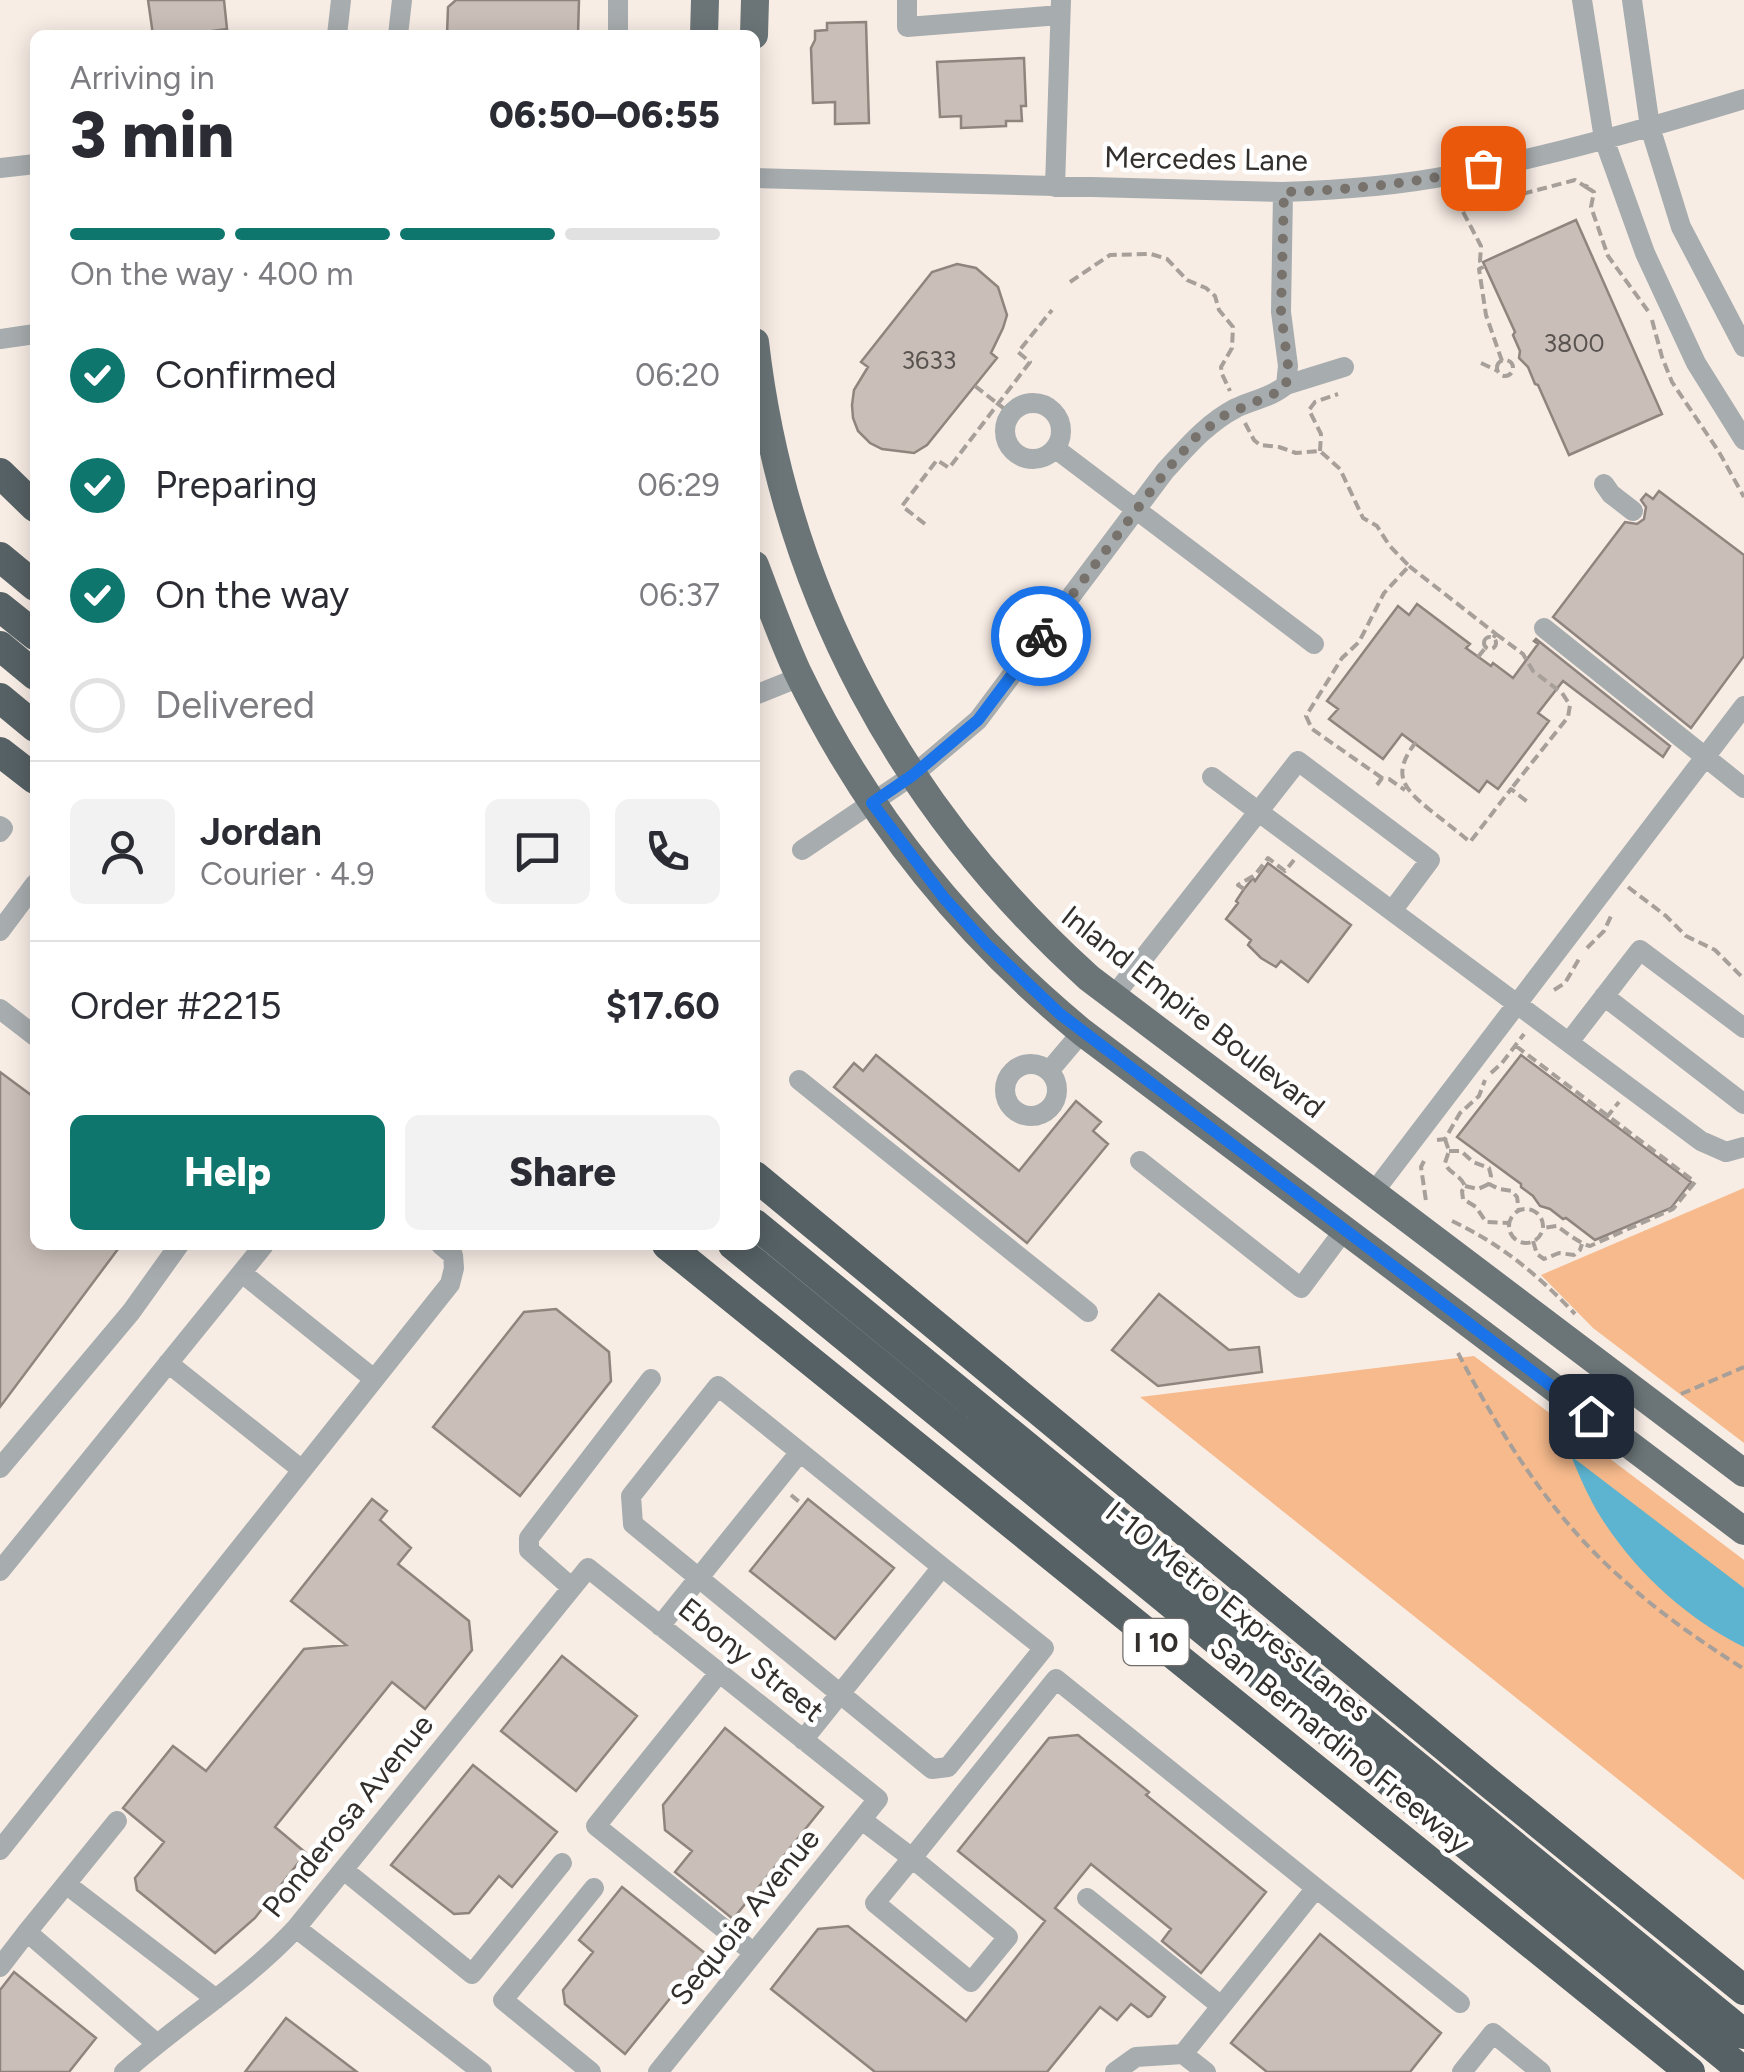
<!DOCTYPE html>
<meta charset="utf-8">
<style>
:root{--surface:#fff;--page:#f2f2f3;--text:#2b2b33;--muted:#7c7c81;--line:#e1e1e2;--accent:#0f766e}
body{margin:0;font-family:Figtree,sans-serif;background:var(--page);color:var(--text);height:100vh;display:flex;flex-direction:column;font-size:38px;white-space:nowrap}
*{box-sizing:border-box;margin:0}
p{font-size:32px;color:var(--muted)}
.icon{flex:none;width:55px;height:55px;fill:none;stroke:currentColor;stroke-width:2;stroke-linecap:round;stroke-linejoin:round}
.map{position:relative;flex:1;overflow:hidden}
.panel{position:absolute;left:30px;top:30px;width:730px;height:1220px;display:flex;flex-direction:column;background:var(--surface);border-radius:15px;box-shadow:0 5px 25px #0003}
.panel>*{flex:none}
.pin{position:absolute;display:grid;place-items:center;width:85px;height:85px;color:#fff;margin:-42px;border-radius:20px;box-shadow:0 5px 15px #0006}
.courier{position:absolute;display:grid;place-items:center;width:100px;height:100px;margin:-50px;border:8px solid #1a73e8;border-radius:50%;background:#fff;color:#222;box-shadow:0 2px 12px #0007}
.head em{font-style:normal;font-weight:800}
.head div{display:flex;flex-direction:column-reverse}
.head{display:flex;align-items:center;justify-content:space-between;height:170px;padding:0 40px}
h1{font-size:65px;font-weight:800;line-height:75px}
.bar{display:grid;grid-template-columns:repeat(4,1fr);gap:15px 10px;align-content:center;height:120px;padding:0 40px}
.bar i{height:12px;border-radius:8px;background:var(--line)}
.bar .on{background:var(--accent)}
.bar p{grid-column:span 4}
.line{display:flex;align-items:center;gap:25px;padding:0 40px;border-top:2px solid var(--line)}
.line div{flex:1}
.round{display:grid;place-items:center;flex:none;width:105px;height:105px;border-radius:15px;background:var(--page)}
ol{padding:0 40px;list-style:none}
li{display:flex;align-items:center;gap:30px;height:110px}
li p{margin-inline-start:auto}
li .icon{padding:10px;border-radius:50%;background:var(--accent);color:#fff;stroke-width:4}
li:last-child{color:var(--muted)}
li i{width:55px;height:55px;border:5px solid var(--line);border-radius:50%}
.button{display:flex;gap:20px;margin-top:auto;padding:20px 40px}
.button a{flex:1;height:115px;border-radius:15px;background:var(--accent);color:#fff;font-size:40px;font-weight:800;line-height:115px;text-align:center}
.button a+a{background:var(--page);color:var(--text)}
.map>svg:first-child{display:block}
</style>
<div class="map">
<svg width="1744" height="2072" viewBox="0 0 1744 2072">
<rect width="100%" height="100%" fill="#f8ede5"/>
<path fill="#f6ba8c" d="M1744,1188V1443L1593,1328L1541,1275Z
M1474,1356L1744,1560V1880L1140,1397Z"/>
<path fill="#5db4d0" d="M1571,1456L1744,1588V1647C1687,1619 1636,1572 1602,1519C1589,1499 1580,1477 1571,1456Z"/>
<path fill="#cabfb8" stroke="#8f857e" stroke-width="2.5" d="M148,0H224L227,29L204,32V35L180,33L153,35Z
M456,0H579L578,35H447L448,7Z
M866,22L869,123L835,124V102L813,103L811,48L815,40V31L827,30V23Z
M1024,58L1026,106H1021L1022,121H1006V126L961,128V116L940,117L937,62Z
M1576,220L1662,414L1569,455L1538,385L1535,384L1528,367L1519,358L1520,351L1513,335L1515,332L1483,262Z
M957,264L976,268L998,287L1007,315L1003,328L991,353L997,358L927,445L914,453L882,449L870,443L858,431L853,418L852,405L854,390L868,367L861,362L932,272Z
M1659,491L1744,555V656L1691,728L1553,617L1625,522L1637,524L1644,519L1646,507L1641,500L1646,494L1653,499Z
M1417,604L1470,644L1466,648L1491,666L1493,663L1513,678L1538,644L1534,641L1536,639L1670,746L1663,757L1563,681L1538,713L1549,721L1498,789L1487,781L1479,792L1402,734L1383,759L1329,719L1338,709L1327,701L1398,606L1409,615Z
M1268,863L1351,925L1308,982L1281,961L1276,967L1261,958L1248,945L1251,940L1226,919L1238,903L1236,901L1244,889L1253,878L1255,881Z
M876,1055L1019,1171L1076,1101L1101,1122L1093,1131L1108,1144L1027,1243L834,1087L854,1063L863,1071Z
M1521,1055L1691,1182L1671,1208L1595,1240L1566,1218L1563,1219L1550,1209L1540,1206L1533,1196L1521,1187V1184L1457,1137Z
M0,1072L35,1098V1245H121L0,1407Z
M1159,1294L1229,1350L1259,1347L1262,1372L1158,1386L1112,1350Z
M556,1309L609,1352L611,1381L520,1496L433,1427L524,1312Z
M372,1499L387,1511L380,1520L411,1548L398,1564L469,1621L472,1650L425,1709L392,1682L275,1827L306,1853L255,1918L215,1953L137,1890L135,1878L164,1842L123,1808L173,1746L206,1771L304,1649L346,1645L291,1601Z
M808,1499L894,1568L835,1639L750,1571Z
M562,1656L637,1716L576,1791L501,1731Z
M725,1728L823,1807L733,1919L675,1872L692,1851L665,1830L663,1805Z
M1078,1735L1149,1792L1146,1795L1266,1892L1201,1973L1162,1941L1171,1929L1091,1864L1055,1908L1165,1997L1151,2016L1148,2017L1131,2004L1117,2020L1100,2007L1047,2072H875L771,1989L818,1929L848,1926L966,2021L1045,1921L958,1851L1049,1738Z
M473,1765L557,1832L512,1887L499,1876L469,1913L454,1914L391,1865Z
M622,1887L706,1954L625,2054L565,2004L563,1990L593,1952L579,1940Z
M1320,1934L1441,2033L1410,2072H1267L1231,2043Z
M14,1972L96,2038L69,2072H0V1990Z
M286,2018L357,2072H245Z"/>
<g fill="none" stroke-linecap="round" stroke-linejoin="round">
<path stroke="#a79f99" stroke-width="4" stroke-dasharray="10 5" stroke-linecap="butt" d="M1586,187L1594,192L1591,207L1608,256L1648,311
M1070,282L1110,255L1151,254L1167,259L1187,280L1206,288L1215,296L1219,310L1233,327L1232,348L1221,367L1222,374L1230,391
M1652,320L1662,357L1672,382L1719,452L1744,497
M1497 368a8 8 0 1 1 16 0a8 8 0 1 1-16 0Z
M1502,361L1486,315L1479,269L1483,267L1480,261L1481,246L1462,210L1575,180L1586,187L1589,181
M1481,363L1498,371
M975,386L1011,414
M1245,423L1254,440L1260,445L1279,447L1296,453L1320,451L1340,469L1363,518L1377,526L1389,545L1409,566L1384,593L1359,642L1342,658L1306,716L1312,729L1382,778
M1320,451L1321,434L1309,410L1315,402L1338,394
M925,524L902,506L937,460L949,468L1030,362L1018,352L1052,310
M1409,566L1496,634L1493,638
M1496,634L1523,654L1533,671L1562,693L1570,705L1568,717L1511,789
M1484 643a6 6 0 1 1 12 0a6 6 0 1 1-12 0Z
M1478,657L1486,647
M1416,742C1391,774 1403,788 1430,810C1444,821 1457,831 1470,842L1511,789L1529,803
M1377,785L1382,778L1389,779L1405,790
M1628,887L1666,916L1686,936L1715,950L1744,979
M1244,889L1238,885L1255,875L1268,858L1285,871L1294,860
M1587,948L1604,931L1611,916
M1554,990L1565,983L1579,959
M1516,1046L1695,1182L1673,1209L1590,1246C1581,1244 1565,1232 1557,1226L1542,1228
M1491,1073L1502,1063L1524,1034
M1606,1118L1619,1102
M1445,1139L1449,1151L1445,1163C1449,1174 1460,1174 1465,1186L1462,1191L1463,1199L1476,1207L1486,1222L1509,1223
M1437,1140L1445,1139L1460,1113L1479,1096L1485,1080
M1449,1151H1461L1473,1162L1489,1168L1491,1176L1489,1184L1499,1189L1512,1191L1517,1197L1519,1211
M1424,1161L1421,1167L1426,1201L1428,1204
M1465,1186L1478,1189L1489,1184
M1509 1226a17 17 0 1 1 34 0a17 17 0 1 1-34 0Z
M1452,1221C1501,1244 1538,1275 1575,1314
M1533,1241L1537,1254L1544,1259L1559,1253L1574,1255L1580,1250L1582,1244
M1458,1353C1501,1435 1550,1515 1620,1577C1658,1612 1700,1641 1744,1669
M1681,1394L1744,1367
M791,1495L803,1505"/>
<path stroke="#a7acae" stroke-width="20" d="M907,0V27L1060,15
M1582,0L1604,139L1645,253L1696,363L1744,440
M1632,0L1650,127L1681,227L1744,347
M337,35L341,0
M398,35L402,0
M618,35V0
M0,168L35,164
M755,178L1283,192C1340,190 1397,186 1452,175C1551,156 1648,128 1744,99
M1055,187L1061,0
M0,339L35,334
M1286,385L1344,367
M1005 431a28 28 0 1 1 56 0a28 28 0 1 1-56 0Z
M1056,449L1314,644
M1604,484L1611,494L1633,511
M1544,628L1744,788
M755,695L800,677
M1212,777L1701,1141L1726,1152L1744,1147
M0,826L3,828L0,832
M802,850L913,775L978,720L1165,471C1187,447 1207,423 1236,408C1253,400 1272,397 1286,385L1288,366L1281,312L1283,192
M0,931L35,884
M1604,996L1744,1104
M1113,997L1298,761L1430,860L1392,911
M0,1009L35,1036
M1569,1042L1640,950L1744,1028
M1005 1090a26 26 0 1 1 52 0a26 26 0 1 1-52 0Z
M1049,1071L1082,1032
M799,1080L1088,1312
M1140,1161L1301,1288L1345,1229
M1373,1193L1744,706
M242,1273L374,1379
M168,1363L302,1470
M800,1452L718,1386L631,1496L633,1524L932,1769L948,1767L1044,1648L942,1567
M0,1468L131,1312L179,1245
M0,1571L264,1245
M572,1588L529,1550V1538L651,1379
M660,1626L800,1452L942,1567L803,1740
M719,1673L596,1826L754,1953
M862,1820L912,1858L1056,1679L1316,1888L1183,2054L1136,2057L1115,2072
M117,1821L66,1884L216,1999
M0,1850L450,1284L454,1268L453,1255L441,1245
M912,1858L1008,1937L971,1982L875,1903Z
M345,1871L472,1974L562,1863
M1316,1888L1460,2003
M1087,1898L1221,2006
M296,1928L482,2072
M27,1932L66,1884
M0,1967L27,1932L156,2043
M1183,2054L1206,2072
M124,2072C180,2022 245,1983 296,1928L588,1568L878,1799L658,2072
M591,2072L503,2000L594,1888
M1462,2072L1493,2033L1541,2072"/>
<path stroke="#6b7578" stroke-width="28" d="M704,35L705,0
M754,35L755,0
M755,342C784,593 903,810 1089,978L1744,1473
M755,565C768,600 781,636 797,671C865,812 962,933 1082,1032L1744,1531"/>
<path stroke="#566165" stroke-width="30" d="M0,473L35,507
M0,557L35,586
M0,607L35,635
M0,646L35,675
M0,698L35,727
M0,752L35,779
M755,1176L1489,1783L1744,1990
M755,1224L1744,2034
M667,1245L1690,2072
M733,1245L1744,2072"/>
</g>
<g fill="none" stroke-linecap="round" stroke-linejoin="round">
<path stroke="#78726d" stroke-width="10" stroke-dasharray="0 18" d="M1041,636L1166,471L1196,437L1225,415L1278,392L1286,385L1288,366L1281,312L1284,192C1350,190 1417,183 1483,168"/>
<path stroke="#1a73e8" stroke-width="12" d="M1041,636L978,720L913,775L872,803L944,898L987,945L1060,1014L1591,1416"/>
</g>
<g text-anchor="middle" stroke-width="9" stroke-linejoin="round" paint-order="stroke">
<g font-size="25" fill="#59534f">
<text x="1574" y="352">3800</text>
<text x="929" y="369">3633</text>
</g>
<rect fill="#fff" stroke="#706d6b" stroke-width="2.5" x="1123.5" y="1619" width="65" height="46" rx="8"/>
<g font-size="28" font-weight="bold" fill="#332f2c">
<text x="1156" y="1652">I 10</text>
</g>
<g font-size="30" fill="#332f2c" stroke="#fff">
<text transform="translate(1206 159) rotate(1)" y="10">Mercedes Lane</text>
<text transform="translate(1193 1012) rotate(38)" y="10">Inland Empire Boulevard</text>
<text transform="translate(1238 1612) rotate(39)" y="10">I-10 Metro ExpressLanes</text>
<text transform="translate(751 1660) rotate(39)" y="10">Ebony Street</text>
<text transform="translate(1340 1745) rotate(39)" y="10">San Bernardino Freeway</text>
<text transform="translate(348 1816) rotate(-51)" y="10">Ponderosa Avenue</text>
<text transform="translate(745 1917) rotate(-51)" y="10">Sequoia Avenue</text>
</g>
</g>
</svg>
<div class="pin" style="left:1483px;top:168px;background:#ea580c"><svg class="icon" aria-label="bag" viewBox="0 0 24 24"><path d="M5 8h14l-1 12H6zM9 8a3 3 0 0 1 6 0"/></svg></div>
<div class="pin" style="left:1591px;top:1416px;background:#1f2937"><svg class="icon" aria-label="home" viewBox="0 0 24 24"><path d="M3 11l9-7 9 7M6 9v11h12V9"/></svg></div>
<div class="courier" style="left:1041px;top:636px"><svg class="icon" aria-label="bike" viewBox="0 0 24 24"><circle cx="6" cy="16" r="4"/><circle cx="18" cy="16" r="4"/><path d="M6 16l4-8h5l3 8M10 8l3 8H6M13 5h3"/></svg></div>
<section class="panel">
<div class="head"><div><h1>3 min</h1><p>Arriving in</p></div><em>06:50–06:55</em></div>
<div class="bar"><i class="on"></i><i class="on"></i><i class="on"></i><i></i><p>On the way · 400 m</p></div>
<ol>
<li><svg class="icon" aria-label="check" viewBox="0 0 24 24"><path d="M5 12l5 5 9-10"/></svg>Confirmed<p>06:20</p></li>
<li><svg class="icon" aria-label="check" viewBox="0 0 24 24"><path d="M5 12l5 5 9-10"/></svg>Preparing<p>06:29</p></li>
<li><svg class="icon" aria-label="check" viewBox="0 0 24 24"><path d="M5 12l5 5 9-10"/></svg>On the way<p>06:37</p></li>
<li><i></i>Delivered</li>
</ol>
<div class="line" style="height:180px"><a class="round"><svg class="icon" aria-label="person" viewBox="0 0 24 24"><circle cx="12" cy="8" r="4"/><path d="M4 21q1-7 8-7t8 7"/></svg></a><div><b>Jordan</b><p>Courier · 4.9</p></div><a class="round"><svg class="icon" aria-label="chat" viewBox="0 0 24 24"><path d="M4 5h16v11H9l-5 4z"/></svg></a><a class="round"><svg class="icon" aria-label="phone" viewBox="0 0 24 24"><path d="M5 4h4l2 5-3 2q2 4 5 5l2-3 5 2v4C11 20 4 13 5 4z"/></svg></a></div>
<div class="line" style="height:130px"><div>Order #2215</div><b>$17.60</b></div>
<div class="button"><a>Help</a><a>Share</a></div>
</section>
</div>
